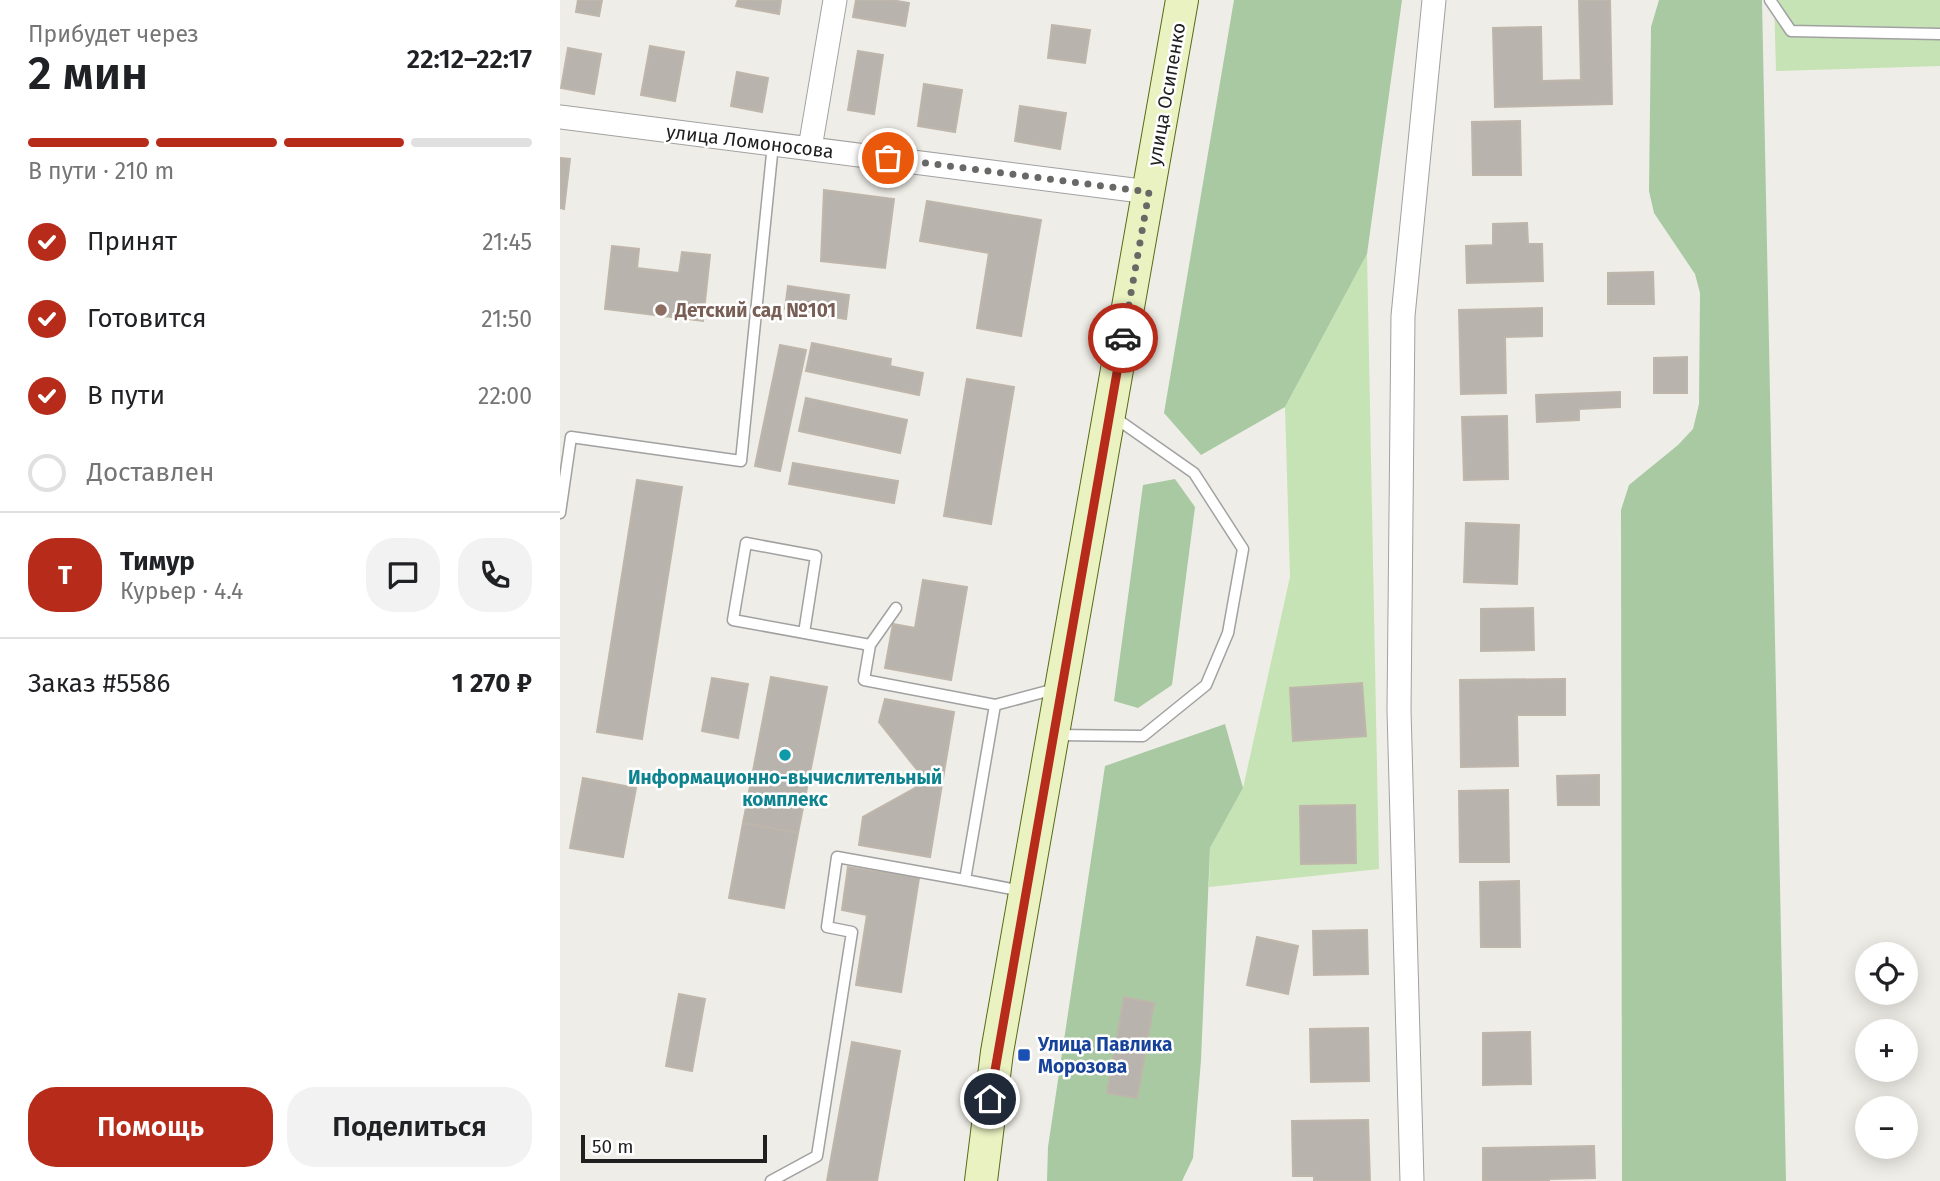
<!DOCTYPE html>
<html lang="ru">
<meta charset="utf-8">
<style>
:root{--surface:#fff;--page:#f2f2f2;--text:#202124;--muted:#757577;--line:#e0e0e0;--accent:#b62b19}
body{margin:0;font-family:"Fira Sans",sans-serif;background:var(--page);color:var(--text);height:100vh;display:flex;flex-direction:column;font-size:26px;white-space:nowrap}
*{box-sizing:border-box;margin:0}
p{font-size:23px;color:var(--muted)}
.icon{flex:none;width:38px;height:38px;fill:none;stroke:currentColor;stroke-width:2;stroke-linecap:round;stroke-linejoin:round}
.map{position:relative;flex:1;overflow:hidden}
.side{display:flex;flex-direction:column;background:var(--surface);width:560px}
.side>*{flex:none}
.controls{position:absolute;left:1295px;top:942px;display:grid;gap:14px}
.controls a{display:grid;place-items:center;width:63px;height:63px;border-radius:50%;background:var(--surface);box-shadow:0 4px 18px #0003;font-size:35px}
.scale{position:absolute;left:21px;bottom:18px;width:186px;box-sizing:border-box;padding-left:7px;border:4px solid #202020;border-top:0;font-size:19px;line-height:24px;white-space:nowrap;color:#202020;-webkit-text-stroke:5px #fff;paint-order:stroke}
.pin{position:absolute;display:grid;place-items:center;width:60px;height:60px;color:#fff;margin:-30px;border:4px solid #fff;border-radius:50%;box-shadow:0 2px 7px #0007}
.courier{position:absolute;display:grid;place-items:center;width:70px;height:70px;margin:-35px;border:5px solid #b62b19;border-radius:50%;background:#fff;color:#222;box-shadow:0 2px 9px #0007}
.head em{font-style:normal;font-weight:600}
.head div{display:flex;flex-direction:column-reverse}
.head{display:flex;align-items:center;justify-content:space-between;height:119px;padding:0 28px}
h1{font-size:46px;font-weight:600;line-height:52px}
.bar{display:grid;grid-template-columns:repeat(4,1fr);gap:10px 7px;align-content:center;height:84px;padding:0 28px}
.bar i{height:9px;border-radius:5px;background:var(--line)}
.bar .current{background:var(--accent)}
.bar p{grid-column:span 4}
.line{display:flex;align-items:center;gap:18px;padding:0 28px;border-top:2px solid var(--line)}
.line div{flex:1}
.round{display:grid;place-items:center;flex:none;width:74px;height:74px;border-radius:28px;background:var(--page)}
ol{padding:0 28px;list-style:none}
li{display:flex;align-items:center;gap:21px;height:77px}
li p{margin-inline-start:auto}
li .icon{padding:7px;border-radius:50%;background:var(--accent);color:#fff;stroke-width:4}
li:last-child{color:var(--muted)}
li i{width:38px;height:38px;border:4px solid var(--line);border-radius:50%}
.action{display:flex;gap:14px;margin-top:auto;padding:14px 28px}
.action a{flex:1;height:80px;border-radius:28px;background:var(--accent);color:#fff;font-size:28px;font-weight:600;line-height:80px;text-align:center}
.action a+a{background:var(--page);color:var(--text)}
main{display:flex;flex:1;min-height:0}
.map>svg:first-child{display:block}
</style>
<main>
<section class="side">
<div class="head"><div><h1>2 мин</h1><p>Прибудет через</p></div><em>22:12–22:17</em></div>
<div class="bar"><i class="current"></i><i class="current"></i><i class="current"></i><i></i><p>В пути · 210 m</p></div>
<ol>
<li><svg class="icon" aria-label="check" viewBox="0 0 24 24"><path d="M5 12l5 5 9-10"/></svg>Принят<p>21:45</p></li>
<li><svg class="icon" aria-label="check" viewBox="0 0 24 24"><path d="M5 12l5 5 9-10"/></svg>Готовится<p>21:50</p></li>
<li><svg class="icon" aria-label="check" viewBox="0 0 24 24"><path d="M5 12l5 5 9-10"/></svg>В пути<p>22:00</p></li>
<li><i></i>Доставлен</li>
</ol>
<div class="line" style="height:126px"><b class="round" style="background:var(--accent);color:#fff">Т</b><div><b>Тимур</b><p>Курьер · 4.4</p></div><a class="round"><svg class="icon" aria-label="chat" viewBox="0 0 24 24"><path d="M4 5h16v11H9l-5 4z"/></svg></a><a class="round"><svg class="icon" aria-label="phone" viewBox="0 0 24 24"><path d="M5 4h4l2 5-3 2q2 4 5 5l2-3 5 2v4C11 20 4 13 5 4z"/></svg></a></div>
<div class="line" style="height:91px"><div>Заказ #5586</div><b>1 270 ₽</b></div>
<div class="action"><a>Помощь</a><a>Поделиться</a></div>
</section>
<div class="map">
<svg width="1380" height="1181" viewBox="0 0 1380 1181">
<rect width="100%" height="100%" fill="#efede7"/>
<path fill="#c5e3b4" d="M1214,0H1380V66L1216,71Z
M807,254L819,869L649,887L650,848L683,788L730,577L725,407Z"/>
<path fill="#a8c9a1" d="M674,0H842L807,254L725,407L641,455L604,413Z
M1099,0H1202L1226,1181H1062L1061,510L1069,485L1118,445L1133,429L1139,404L1140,293L1135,274L1094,213L1089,191L1091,27Z
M615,479L635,507L612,685L578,708L554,701L583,485Z
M665,724L683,788L650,848L641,1060L633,1158L622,1181H487L488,1147L545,766Z"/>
<path fill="#b8b3ad" stroke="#bfb6ab" stroke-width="2" d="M18,0H42L39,16L16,12Z
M178,0H221L219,14L176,6Z
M296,0H331L349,3L345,26L293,17Z
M1019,0H1050L1052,104L935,107L933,28L981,27L982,81L1021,80Z
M492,25L530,30L525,63L488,58Z
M90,46L124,52L115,101L81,95Z
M8,48L41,54L34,94L1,88Z
M298,51L323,55L314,114L288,110Z
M177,72L208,78L202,112L171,106Z
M364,84L402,90L395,132L358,126Z
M460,106L506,113L500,149L455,141Z
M960,121L961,175H913L912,122Z
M0,158L10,159L4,209L0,208Z
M264,190L334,199L325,268L261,261Z
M367,201L481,220L461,336L417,328L429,253L360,241Z
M967,223L968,244H982L983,281L907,283L906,246L933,245V224Z
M52,246L79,249L77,268L119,273L122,252L150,255L143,321L45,309Z
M1093,272L1094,304H1048V273Z
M228,286L289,295L286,319L225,309Z
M982,308V336L945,337L946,393L901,394L899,310Z
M252,343L331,359L330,366L363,373L359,395L246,371Z
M220,345L246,350L220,471L195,466Z
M1127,357V393H1094V358Z
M407,379L454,387L431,524L384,516Z
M1060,392V407L1019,409V420L977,422L976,395Z
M246,398L347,420L340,453L239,431Z
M947,416L948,479L904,480L902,417Z
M233,463L338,481L334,503L229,484Z
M77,480L122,487L82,739L37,732Z
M906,523L959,525L957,584L904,582Z
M363,580L407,587L391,680L325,668L333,624L355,628Z
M973,608L974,650L921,651V609Z
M211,677L267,687L238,833L183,823Z
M152,678L188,684L178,738L142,731Z
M1005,679V715H957L958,766L901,767L900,680Z
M802,683L806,736L733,741L730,688Z
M325,699L394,712L370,857L299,845L303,817L355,788L358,771L319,722Z
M1039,775V805H998L997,776Z
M23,778L76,788L63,857L10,848Z
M948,790L949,862H900L899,791Z
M795,805L796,863L741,864L740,806Z
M183,823L238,833L224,908L169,898Z
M288,867L359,878L341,992L296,985L307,915L282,910Z
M959,881L960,947H921L920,882Z
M807,930L808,974L754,975L753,931Z
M697,937L738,946L728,994L687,985Z
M119,994L145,999L132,1071L106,1066Z
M564,997L594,1003L577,1098L547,1093Z
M808,1028L809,1081L751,1082L750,1029Z
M970,1032L971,1084L923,1085V1033Z
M292,1042L340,1051L317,1181H267Z
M808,1120L810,1181H754V1176H733L732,1121Z
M1034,1146L1035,1178L989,1179V1181H923V1148Z"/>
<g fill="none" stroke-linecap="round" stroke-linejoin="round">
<defs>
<path id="lane" d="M1210,0L1231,31L1380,34
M0,513L11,437L181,461L213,144
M336,608L310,645L304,680L435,705
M244,633L256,556L186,543L173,620L310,645
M496,735L583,736L646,685L668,633L683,549L634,473L554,417
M462,891L405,880L435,705L495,689
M211,1181L257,1156L292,932L267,927L277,857L405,880"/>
<path id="street" d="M0,117L589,192
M250,148L275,0
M852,1181L839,710L843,316L874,0"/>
<path id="secondary" d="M421,1181L437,1052L622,0"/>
</defs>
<use href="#lane" stroke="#a1a1a1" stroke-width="13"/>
<use href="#street" stroke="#a1a1a1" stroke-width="25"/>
<use href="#secondary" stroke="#576a13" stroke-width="34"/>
<use href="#lane" stroke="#fff" stroke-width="10"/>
<use href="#street" stroke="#fff" stroke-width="23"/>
<use href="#secondary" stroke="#eaf2c2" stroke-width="32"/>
</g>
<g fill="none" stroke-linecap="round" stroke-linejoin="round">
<path stroke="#686866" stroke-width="7" stroke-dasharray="0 12.6" d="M328,158L589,192L563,338"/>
<path stroke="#b62b19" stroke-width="9" d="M430,1099L563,338"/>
</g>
<circle fill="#8d6e63" stroke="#fff" stroke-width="2.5" cx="101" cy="310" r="7"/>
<circle fill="#0f9aa8" stroke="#fff" stroke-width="2.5" cx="225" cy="755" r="7"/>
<rect fill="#1a4fb4" stroke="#fff" stroke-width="2.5" x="457" y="1048" width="14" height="14" rx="3.5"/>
<g text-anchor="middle" stroke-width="5" stroke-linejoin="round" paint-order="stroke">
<g font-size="19" fill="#202020" stroke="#fff">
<text transform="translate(606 94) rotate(-80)" y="7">улица Осипенко</text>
<text transform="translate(190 141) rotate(7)" y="7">улица Ломоносова</text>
</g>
<g font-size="19" font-weight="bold" fill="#785e54" stroke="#fff" text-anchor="start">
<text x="115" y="317">Детский сад №101</text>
</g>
<g font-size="19" font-weight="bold" fill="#0d838f" stroke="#fff">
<text x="225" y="784">Информационно-вычислительный<tspan x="225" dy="22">комплекс</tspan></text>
</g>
<g font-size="19" font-weight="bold" fill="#164399" stroke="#fff" text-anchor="start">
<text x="478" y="1051">Улица Павлика<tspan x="478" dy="22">Морозова</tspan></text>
</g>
</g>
</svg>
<div class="controls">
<a><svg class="icon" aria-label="locate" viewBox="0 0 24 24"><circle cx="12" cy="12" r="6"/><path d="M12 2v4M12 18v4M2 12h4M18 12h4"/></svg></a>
<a>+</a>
<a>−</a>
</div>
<div class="scale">50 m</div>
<div class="pin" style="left:328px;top:158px;background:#ea580c"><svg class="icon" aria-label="bag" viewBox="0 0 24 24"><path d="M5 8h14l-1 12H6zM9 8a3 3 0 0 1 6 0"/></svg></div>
<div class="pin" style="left:430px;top:1099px;background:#1f2937"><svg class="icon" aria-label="home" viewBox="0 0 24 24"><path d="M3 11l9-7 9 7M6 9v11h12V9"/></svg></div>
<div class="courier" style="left:563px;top:338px"><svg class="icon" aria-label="car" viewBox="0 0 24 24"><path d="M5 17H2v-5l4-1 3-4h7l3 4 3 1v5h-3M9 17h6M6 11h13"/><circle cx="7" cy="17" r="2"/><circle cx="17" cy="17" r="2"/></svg></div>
</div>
</main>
